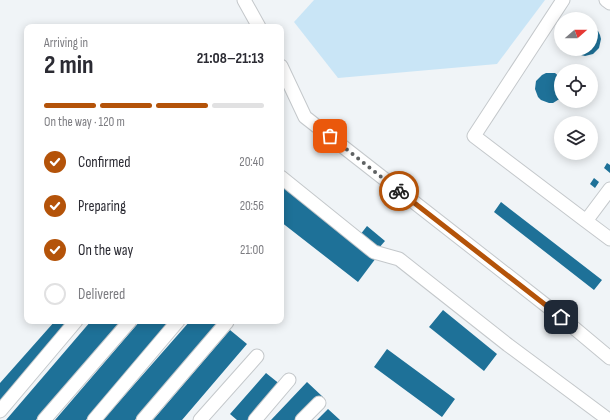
<!DOCTYPE html>
<meta charset="utf-8">
<style>
:root{--surface:#fff;--page:#f7f7f7;--text:#2b2b33;--muted:#7c7c81;--line:#e1e1e2;--accent:#b45309}
body{margin:0;font-family:"Sofia Sans Condensed",sans-serif;background:var(--page);color:var(--text);height:100vh;display:flex;flex-direction:column;font-size:15px;white-space:nowrap}
*{box-sizing:border-box;margin:0}
p{font-size:13px;color:var(--muted)}
.icon{flex:none;width:22px;height:22px;fill:none;stroke:currentColor;stroke-width:2;stroke-linecap:round;stroke-linejoin:round}
.map{position:relative;flex:1;overflow:hidden}
.panel{position:absolute;left:24px;top:24px;width:260px;height:300px;display:flex;flex-direction:column;background:var(--surface);border-radius:8px;box-shadow:0 2px 10px #0003}
.panel>*{flex:none}
.needle{width:26px;rotate:70deg}
.controls{position:absolute;left:554px;top:12px;display:grid;gap:8px}
.controls a{display:grid;place-items:center;width:44px;height:44px;border-radius:50%;background:var(--surface);box-shadow:0 2px 10px #0003;font-size:20px}
.pin{position:absolute;display:grid;place-items:center;width:34px;height:34px;color:#fff;margin:-17px;border-radius:8px;box-shadow:0 2px 6px #0006}
.courier{position:absolute;display:grid;place-items:center;width:40px;height:40px;margin:-20px;border:3px solid #b45309;border-radius:50%;background:#fff;color:#222;box-shadow:0 1px 5px #0007}
.summary em{font-style:normal;font-weight:700}
.summary div{display:flex;flex-direction:column-reverse}
.summary{display:flex;align-items:center;justify-content:space-between;height:68px;padding:0 20px}
h1{font-size:26px;font-weight:700;line-height:30px}
.bar{display:grid;grid-template-columns:repeat(4,1fr);gap:6px 4px;align-content:center;height:48px;padding:0 20px}
.bar i{height:5px;border-radius:3px;background:var(--line)}
.bar .selected{background:var(--accent)}
.bar p{grid-column:span 4}
ol{padding:0 20px;list-style:none}
li{display:flex;align-items:center;gap:12px;height:44px}
li p{margin-inline-start:auto}
li .icon{padding:4px;border-radius:50%;background:var(--accent);color:#fff;stroke-width:4}
li:last-child{color:var(--muted)}
li i{width:22px;height:22px;border:2px solid var(--line);border-radius:50%}
.map>svg:first-child{display:block}
</style>
<div class="map">
<svg width="610" height="420" viewBox="0 0 610 420">
<rect width="100%" height="100%" fill="#f0f4f7"/>
<path fill="#c9e5f6" d="M314,0H545L497,64L338,78L294,22Z"/>
<path fill="#1e7198" d="M591,27L598,31L600,35L601,39L599,48L593,54L585,56L581,55L577,53L573,49H591Z
M546,73H555L561,78V98L553,103H549L541,100L538,97L535,89L536,81L542,75Z
M607,163L610,165V173L604,168Z
M594,178L599,182L595,188L590,184Z
M284,185L376,258L358,282L281,222V189Z
M501,202L602,280L594,290L494,212Z
M367,226L385,241L378,249L360,235Z
M443,310L497,354L484,371L429,327Z
M55,321H72L0,403V383Z
M91,321H122L36,420H6Z
M140,321H171L86,420H55Z
M190,321H221L135,420H103Z
M230,330L247,344L182,420H153Z
M387,349L455,399L442,417L374,367Z
M266,373L281,385L250,420H237L230,414Z
M307,382L323,397L300,420H271Z
M328,409L340,420H317Z"/>
<g fill="none" stroke-linecap="round" stroke-linejoin="round">
<defs>
<path id="minor" d="M244,0L259,27
M563,0L474,136L586,221
M606,0L610,3
M281,66L305,117L561,317L610,358
M281,177L374,252L399,259L508,345L609,420
M610,189L586,221L610,239
M0,411L76,321
M44,420L130,321
M94,420L178,321
M143,420L227,322
M200,420L257,356
M255,420L289,380
M302,420L319,403"/>
</defs>
<use href="#minor" stroke="#c4c8cb" stroke-width="15"/>
<use href="#minor" stroke="#fff" stroke-width="13"/>
</g>
<g fill="none" stroke-linecap="round" stroke-linejoin="round">
<path stroke="#5f6263" stroke-width="4" stroke-dasharray="0 7.2" d="M330,136L399,191"/>
<path stroke="#b45309" stroke-width="5" d="M399,191L561,317"/>
</g>
</svg>
<div class="controls">
<a><svg class="needle" viewBox="-14 -14 28 28"><path d="M0-13l5 13h-10z" fill="#e53935"/><path d="M0 13l5-13h-10z" fill="#7c7c81"/></svg></a>
<a><svg class="icon" aria-label="locate" viewBox="0 0 24 24"><circle cx="12" cy="12" r="6"/><path d="M12 2v4M12 18v4M2 12h4M18 12h4"/></svg></a>
<a><svg class="icon" aria-label="layers" viewBox="0 0 24 24"><path d="M12 4l9 5-9 5-9-5zM3 14l9 5 9-5"/></svg></a>
</div>
<div class="pin" style="left:330px;top:136px;background:#ea580c"><svg class="icon" aria-label="bag" viewBox="0 0 24 24"><path d="M5 8h14l-1 12H6zM9 8a3 3 0 0 1 6 0"/></svg></div>
<div class="pin" style="left:561px;top:317px;background:#1f2937"><svg class="icon" aria-label="home" viewBox="0 0 24 24"><path d="M3 11l9-7 9 7M6 9v11h12V9"/></svg></div>
<div class="courier" style="left:399px;top:191px"><svg class="icon" aria-label="bike" viewBox="0 0 24 24"><circle cx="6" cy="16" r="4"/><circle cx="18" cy="16" r="4"/><path d="M6 16l4-8h5l3 8M10 8l3 8H6M13 5h3"/></svg></div>
<section class="panel">
<div class="summary"><div><h1>2 min</h1><p>Arriving in</p></div><em>21:08–21:13</em></div>
<div class="bar"><i class="selected"></i><i class="selected"></i><i class="selected"></i><i></i><p>On the way · 120 m</p></div>
<ol>
<li><svg class="icon" aria-label="check" viewBox="0 0 24 24"><path d="M5 12l5 5 9-10"/></svg>Confirmed<p>20:40</p></li>
<li><svg class="icon" aria-label="check" viewBox="0 0 24 24"><path d="M5 12l5 5 9-10"/></svg>Preparing<p>20:56</p></li>
<li><svg class="icon" aria-label="check" viewBox="0 0 24 24"><path d="M5 12l5 5 9-10"/></svg>On the way<p>21:00</p></li>
<li><i></i>Delivered</li>
</ol>
</section>
</div>
